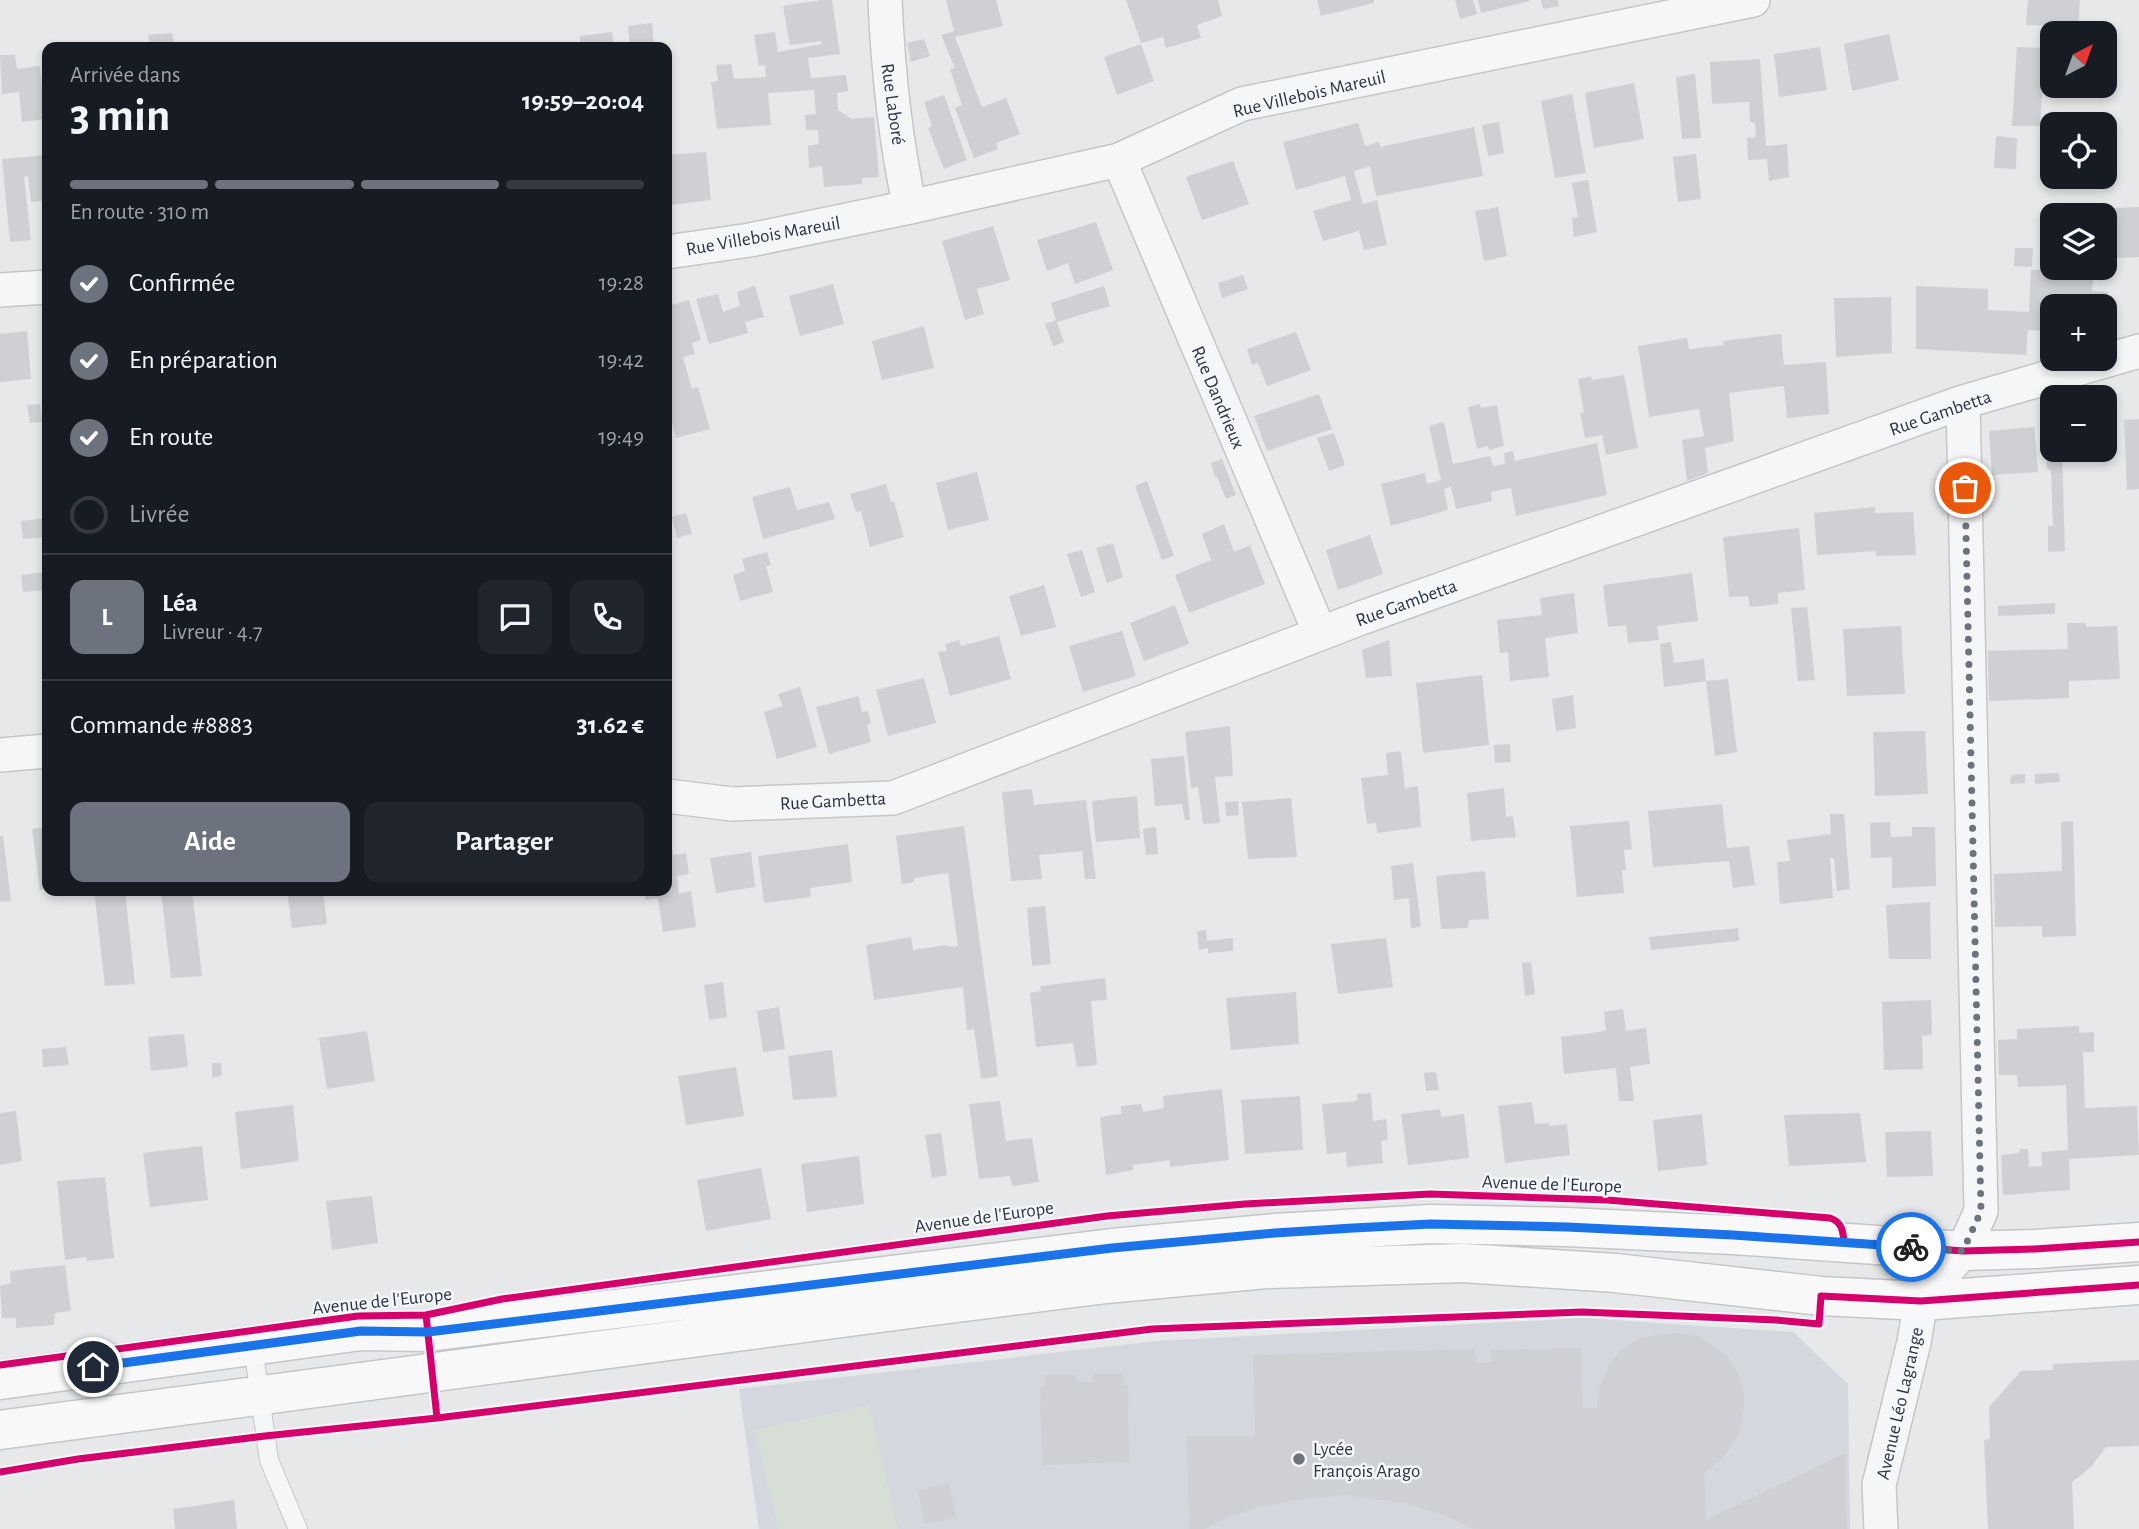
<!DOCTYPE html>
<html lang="fr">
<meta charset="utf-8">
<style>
:root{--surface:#171b24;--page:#20242c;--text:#f1f3f6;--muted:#9ea1a6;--line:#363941;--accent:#6c737f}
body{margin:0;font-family:"Alegreya Sans",sans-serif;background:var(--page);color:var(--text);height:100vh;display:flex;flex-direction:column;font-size:26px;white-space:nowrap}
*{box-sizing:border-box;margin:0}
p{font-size:23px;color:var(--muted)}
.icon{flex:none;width:38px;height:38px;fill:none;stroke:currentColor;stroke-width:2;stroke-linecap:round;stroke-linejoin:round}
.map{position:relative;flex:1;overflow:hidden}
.details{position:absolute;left:42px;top:42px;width:630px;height:854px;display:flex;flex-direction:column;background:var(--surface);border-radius:14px;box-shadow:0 4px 10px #0003}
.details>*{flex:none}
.needle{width:46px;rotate:41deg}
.buttons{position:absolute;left:2040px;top:21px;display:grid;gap:14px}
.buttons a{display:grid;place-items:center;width:77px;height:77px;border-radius:14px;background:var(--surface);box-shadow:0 4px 10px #0003;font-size:35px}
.pin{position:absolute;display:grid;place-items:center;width:60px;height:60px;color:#fff;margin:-30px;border:4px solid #fff;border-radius:50%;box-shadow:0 2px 7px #0007}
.courier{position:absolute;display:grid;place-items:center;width:70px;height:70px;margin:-35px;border:5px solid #1a73e8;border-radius:50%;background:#fff;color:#222;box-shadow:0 2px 9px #0007}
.headline em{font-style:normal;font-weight:600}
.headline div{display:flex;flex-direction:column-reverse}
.headline{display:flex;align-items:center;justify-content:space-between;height:119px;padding:0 28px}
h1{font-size:46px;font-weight:600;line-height:52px}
.bar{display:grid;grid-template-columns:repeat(4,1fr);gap:10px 7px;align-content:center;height:84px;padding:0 28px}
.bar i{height:9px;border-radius:5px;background:var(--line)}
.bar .active{background:var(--accent)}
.bar p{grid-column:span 4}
.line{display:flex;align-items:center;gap:18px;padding:0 28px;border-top:2px solid var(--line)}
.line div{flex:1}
.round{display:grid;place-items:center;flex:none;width:74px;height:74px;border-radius:14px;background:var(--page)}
ol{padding:0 28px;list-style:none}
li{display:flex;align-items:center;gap:21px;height:77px}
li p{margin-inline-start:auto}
li .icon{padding:7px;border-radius:50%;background:var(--accent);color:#fff;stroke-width:4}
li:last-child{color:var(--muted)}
li i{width:38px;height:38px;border:4px solid var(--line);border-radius:50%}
.button{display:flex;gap:14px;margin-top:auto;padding:14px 28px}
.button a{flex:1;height:80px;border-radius:14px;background:var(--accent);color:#fff;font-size:28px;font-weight:600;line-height:80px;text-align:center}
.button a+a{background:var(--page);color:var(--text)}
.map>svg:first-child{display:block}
</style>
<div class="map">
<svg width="2139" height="1529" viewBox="0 0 2139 1529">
<rect width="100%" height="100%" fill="#e6e8ea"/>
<path fill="#d4d7dd" d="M1583,1318L1793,1332L1848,1384L1850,1529H759L739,1389L1156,1341Z"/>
<path fill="#d6ded6" d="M869,1405L898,1529H778L755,1430Z"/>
<path fill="#ced0d3" d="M821,0H832L840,54L808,58L811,78L846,75L848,91L837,93L838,110L852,119L874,117L879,177L862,178V184L824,187L822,166L809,168L808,146L819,144L818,130H806L805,115L816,114L814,90L768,93L771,125L717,129L711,82L718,81L716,65L731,64L734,79L766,77L765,65L759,66L754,35L775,32L778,52L822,44L821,41L790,45L783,6Z
M946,0H996L1003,26L955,37L982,107L1006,98L1020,134L996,143L998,149L974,158L955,108L962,105L950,69L955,68L941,35L954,31Z
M1126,0H1218L1222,16L1197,25L1201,38L1166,48L1163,37L1141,43Z
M1317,0H1374V3L1321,16Z
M1455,0H1473L1477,14L1460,19Z
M1478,0H1530V1L1481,13Z
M1541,0H1558L1559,6L1543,9Z
M2028,0H2080L2078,27L2026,25Z
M652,23L654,47H630L628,26Z
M612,32L614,47H580V36Z
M172,33L175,47H150L148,35Z
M1889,34L1899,80L1852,91L1844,44Z
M924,39L930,56L911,62L907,43Z
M1141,44L1154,81L1117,95L1104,57Z
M1820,47L1827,90L1779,97L1774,54Z
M2017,47L2045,48L2040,126H2012Z
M0,55H15L17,69L40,66L45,119L22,122L19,92L2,94Z
M1760,59L1766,146L1787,144L1789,177L1769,181L1767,159L1748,160L1747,138L1756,137L1755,123L1750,122L1749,102L1712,104L1710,62Z
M1695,74L1701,138L1682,139L1676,77Z
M1634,83L1644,139L1594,148L1585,93Z
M1572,94L1586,173L1555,178L1541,101Z
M944,95L967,160L944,169L928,128L932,126L924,102Z
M1499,122L1504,153L1488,156L1482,125Z
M1358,123L1365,146L1379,142L1380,147L1474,127L1483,176L1376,196L1370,166L1354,171L1363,204L1377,200L1387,245L1364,250L1359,231L1323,241L1313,211L1351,200L1345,176L1296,190L1283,142Z
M1996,136L2017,138L2016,169L1994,168Z
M706,152L711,200L670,205L667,155Z
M1696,154L1701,199L1678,202L1673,157Z
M47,155V200L31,202L28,176L24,177L31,240L10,242L2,159Z
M1233,161L1249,204L1202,220L1186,177Z
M1588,180L1597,232L1574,237L1572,218L1578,217L1572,183Z
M1498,207L1507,256L1484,261L1475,211Z
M2139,207V257L2117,258L2114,208Z
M1096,222L1113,270L1075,284L1068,263L1047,271L1037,240Z
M993,226L1010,280L977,289L984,314L965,320L942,241Z
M2015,248H2033L2032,267L2014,266Z
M2063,268H2094L2092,291L2108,292L2106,306H2091V303L2061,300V306H2053V331L2028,330L2026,355L1916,349V286L1988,289V310L2029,312L2031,270H2063Z
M1243,275L1248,289L1222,298L1218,283Z
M833,284L844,324L800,336L789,296Z
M755,286L764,317L745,322L748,333L709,344L696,299L718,294L723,312L740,306L737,292Z
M1104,286L1110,306L1057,322L1064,342L1053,346L1045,324L1056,320L1051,303Z
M1891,297L1892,353L1836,357L1834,298Z
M689,300L701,340L692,343L695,354L683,357L692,389L698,387L710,429L676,438L667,405V369L672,367L667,349V306Z
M924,326L934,368L882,380L872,341Z
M27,331L31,379L0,382V334Z
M1296,332L1311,370L1267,386L1258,363L1252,365L1247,349Z
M1781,334L1784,365L1826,362L1829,414L1787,418L1784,386L1729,393L1734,441L1705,448L1708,473L1687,481L1682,440L1704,436L1699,409L1649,417L1638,346L1687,338L1689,349L1724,345L1723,341Z
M1624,375L1638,448L1606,455L1602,435L1585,438L1580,413L1584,412L1578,379L1591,376L1592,380Z
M1319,394L1332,429L1267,451L1254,416Z
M40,404L42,422L30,423L27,405Z
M1480,404L1481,408L1497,405L1504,446L1489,450L1488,446L1477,449L1468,407Z
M2139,419V489L2127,490L2124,420Z
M1444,422L1453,464L1490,456L1493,466L1505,464L1504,453L1513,451L1515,461L1597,443L1607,495L1516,516L1511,488L1491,492L1492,501L1456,509L1451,487L1444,489L1448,510L1391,526L1381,484L1425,473L1427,484L1441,480L1429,426Z
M2034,427L2038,472L1992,475L1989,431Z
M1334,433L1345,465L1329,471L1317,438Z
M2046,439H2053V450H2062L2065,551L2048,552V526H2053L2051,470L2047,469Z
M1222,459L1236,495L1226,499L1217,477H1215L1211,463Z
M977,472L989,520L948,530L936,483Z
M1147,481L1174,556L1162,560L1135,486Z
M886,484L891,502L894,501L904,537L870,547L861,511L856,512L850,494Z
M790,487L797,510L829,502L835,519L763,539L752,497Z
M1875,507V513L1913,512L1916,555L1876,556V551L1817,555L1814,513Z
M686,513L692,534L677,538L672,517Z
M47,518V537L23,539L21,521Z
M1224,524L1234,552L1250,545L1265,584L1189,613L1175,575L1211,560L1202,534Z
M1799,528L1805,590L1778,593V604L1750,607L1748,596L1729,597L1723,537Z
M1370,535L1383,574L1338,590L1326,550Z
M1113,543L1123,577L1107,583L1096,548Z
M1082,550L1095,592L1081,597L1067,554Z
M767,552L771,565L766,566L773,592L740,601L733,575L745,571L742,559Z
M47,572V590L23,592L21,575Z
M1692,573L1698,621L1657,626L1659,640L1628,643L1626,625L1608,627L1603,585Z
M1044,585L1056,627L1021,636L1009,596Z
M1574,593L1578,633L1545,638L1549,677L1510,681L1508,652L1500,653L1497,620L1542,615L1540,598Z
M2055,603V614L1998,616V606Z
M1175,605L1189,644L1144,661L1130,623Z
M1807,607L1815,680L1798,681L1791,608Z
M2067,623H2086V627L2117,626L2120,679L2069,681V698L1989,701L1988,651L2068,649Z
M1901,626L1905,694L1847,696L1843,629Z
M1122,631L1136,676L1083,692L1069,646Z
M999,636L1011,679L950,696L938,652L947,651L945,644L959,640L961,646Z
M1389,640L1392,676L1366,678L1362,650Z
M1671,642L1674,663L1704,659L1706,681L1664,687L1660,644Z
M1482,675L1489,745L1423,753L1416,683Z
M924,678L936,723L888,736L876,690Z
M1728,679L1737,752L1715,756L1706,681Z
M800,687L817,747L777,759L764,712L783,706L778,694Z
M1573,695L1576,728L1556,731L1552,699Z
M858,696L862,712L868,711L871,723L867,725L871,742L829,754L816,707Z
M1230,726L1233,776L1215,777L1220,823L1203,824L1198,787L1191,788L1185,732Z
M1925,731L1928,794L1875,796L1873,732Z
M1510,744L1511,762L1495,763L1494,745Z
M1401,751L1405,788L1418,786L1421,827L1377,833L1376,823L1367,824L1361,778L1388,775L1386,753Z
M1184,756L1190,820H1185L1182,804L1155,806L1151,759Z
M2059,773L2060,782L2035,784V774Z
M2025,774V783L2010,784L2011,775Z
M1504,788L1506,817L1513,816L1516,837L1471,841L1467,793Z
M1032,789L1034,805L1086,800L1096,879H1085L1082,851L1039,855L1042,879L1011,881L1002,792Z
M1137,796L1140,838L1096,842L1092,801Z
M1291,798L1297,857L1248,859L1242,802Z
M1238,801L1239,815L1226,816L1225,802Z
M1722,804L1727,848L1749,846L1755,885L1733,888L1729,861L1653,867L1648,811Z
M1830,814H1844L1850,889L1837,891L1834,859L1830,858L1833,898L1780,904L1777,862L1790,861L1787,840L1831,834Z
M1629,821L1632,849L1624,850L1626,870H1622L1624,893L1577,897L1570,826Z
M2073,821L2076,936L2042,937V926L1995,927L1994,874L2062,871L2061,822Z
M1890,822L1891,837L1912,836V827H1935L1936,886L1892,888V857L1871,858L1870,823Z
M964,826L998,1076L981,1079L974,1029L967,1030L963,987L874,1000L866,945L911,937L913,950L947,945V947L958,946L948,873L914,878V882L902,884L896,836Z
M47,827V889L40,890L32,829Z
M1156,827L1158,854L1146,855L1143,829Z
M0,836H3L11,901L0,902Z
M848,844L852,882L810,888L811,897L764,903L758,856Z
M673,851V855L686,853L689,874L677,876L679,894L691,891L696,927L663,932L658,898L646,900L644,891H667V852Z
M751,852L755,887L716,893L710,858Z
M1413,863L1421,927L1411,928L1409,898L1394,900L1391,866Z
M1485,871L1489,919L1469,920L1468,928L1441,929L1436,876Z
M94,891H125L135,984L105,986Z
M161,891H192L202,976L171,978Z
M287,891H323L327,924L292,928Z
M1930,902L1931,959H1889L1886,905Z
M1045,906L1051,964L1032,966L1027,908Z
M1738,928L1739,941L1651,950L1649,937Z
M1206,930L1207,941L1233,938V951L1208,953V948L1199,950L1197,931Z
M1386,938L1393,987L1338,994L1331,944Z
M1531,962L1535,994L1525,996L1522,963Z
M1105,978L1107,1000L1091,1001L1097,1065L1077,1067L1073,1043L1036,1047L1030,993L1041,991L1040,986Z
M723,982L727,1017L709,1020L704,985Z
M1296,992L1299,1044L1231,1050L1226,998Z
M1931,1000L1932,1035L1922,1036L1923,1069L1884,1070L1882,1002Z
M779,1007L785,1049L763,1052L757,1011Z
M1623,1009L1626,1031L1646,1028L1650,1064L1630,1067L1634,1101H1619L1616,1068L1564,1074L1561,1037L1606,1031L1604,1012Z
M2079,1026V1033L2094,1032V1052H2083L2085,1108L2137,1106L2139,1155L2069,1159L2070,1190L2003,1195L2001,1155L2019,1153L2020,1149H2028L2029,1167L2042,1166L2041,1152L2068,1150L2066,1085L2018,1087L2017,1075H1999L1998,1040L2017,1039V1029Z
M367,1031L375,1081L327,1089L319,1038Z
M184,1034L188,1067L151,1071L148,1037Z
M66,1047L69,1065L43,1067L42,1049Z
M832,1050L837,1097L793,1100L788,1056Z
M212,1063H221L222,1075L212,1078Z
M736,1067L744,1116L686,1125L678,1076Z
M1436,1072L1439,1090L1426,1091L1424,1073Z
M1222,1089L1229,1160L1170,1167V1160L1133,1165V1170L1106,1175L1100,1117L1121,1114V1106L1141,1104L1143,1112L1164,1108L1163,1096Z
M1371,1093L1373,1121L1386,1119L1388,1140L1381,1141L1383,1163L1347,1167L1346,1152L1327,1154L1322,1104L1357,1101V1094Z
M1300,1096L1303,1150L1245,1154L1241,1100Z
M1000,1101L1006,1141L1032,1138L1039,1182L1012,1186L1010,1176L979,1179L969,1104Z
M1532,1102L1535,1124L1549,1123V1126L1567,1124L1570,1155L1505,1163L1498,1106Z
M293,1105L299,1161L241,1169L235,1112Z
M1440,1109L1441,1117L1464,1114L1469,1158L1408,1165L1401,1114Z
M16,1111L22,1161L0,1165V1113Z
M1860,1113L1866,1162L1789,1166L1784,1115Z
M1702,1114L1707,1165L1658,1171L1653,1120Z
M1931,1131L1933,1176L1887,1177L1885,1132Z
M941,1133L947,1175L932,1178L925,1135Z
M202,1146L208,1200L150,1207L143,1153Z
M859,1156L864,1204L807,1212L801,1164Z
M761,1168L771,1219L706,1231L697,1180Z
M105,1177L114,1258L87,1261L86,1257L65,1260L57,1181Z
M372,1196L378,1243L332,1250L326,1201Z
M65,1265L71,1311L55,1313L54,1325L16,1328V1318H2L0,1286L11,1283L10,1271Z
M1680,1333L1697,1336L1711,1344L1727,1356L1737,1371L1743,1388L1744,1408L1740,1429L1733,1444L1720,1461L1704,1472L1706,1520L1845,1453L1847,1529H1474L1438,1513L1403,1503L1344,1495L1303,1499L1256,1508L1224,1519L1204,1529H1189L1187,1436H1255L1253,1355L1475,1349L1477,1363L1492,1362L1491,1350L1581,1348L1583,1408H1597L1599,1390L1609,1365L1620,1351L1641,1338L1663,1334Z
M2139,1360V1446L2106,1447L2091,1467L2072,1482L2074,1529H1988L1984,1440L1990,1439L1989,1407L2021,1371L2053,1370V1364Z
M1093,1374H1123L1124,1385H1128L1129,1462L1042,1465L1040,1387H1045V1375H1076V1382H1092Z
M949,1483L956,1517L925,1524L918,1491Z
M234,1500L237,1529H175L173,1509Z"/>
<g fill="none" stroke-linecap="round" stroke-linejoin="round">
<defs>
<path id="service" d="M253,1347L269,1460L298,1529"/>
<path id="minor" d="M885,0C888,69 895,140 910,207
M1119,160L1320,633
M667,252L750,240L910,207L1119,160L1242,104L1753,0
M0,290L47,287
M0,755L47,751
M667,796L732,804L893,798L1361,618L1963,402L2139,351
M1881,1529L1879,1485L1914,1342L1921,1301L1963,1251L1981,1211L1963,402"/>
<path id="secondary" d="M0,1380L361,1331L428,1332L1112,1248L1275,1233L1431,1224L1567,1227L1733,1235L1963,1251L2035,1249L2139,1242
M0,1430L925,1307L1106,1284L1266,1269L1463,1263L1615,1273L1821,1296L1921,1301L2139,1285"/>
</defs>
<use href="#service" stroke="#c4c6c8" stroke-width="20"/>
<use href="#minor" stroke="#c4c6c8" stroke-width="36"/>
<use href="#secondary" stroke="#c4c6c8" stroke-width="41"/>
<use href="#service" stroke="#f5f6f7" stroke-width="18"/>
<use href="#minor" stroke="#f5f6f7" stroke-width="33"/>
<use href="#secondary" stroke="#f8f8f8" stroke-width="38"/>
<defs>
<path id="cycleway" d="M426,1315L437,1418
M0,1365L358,1316L426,1315L502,1299L1107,1216L1245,1204L1430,1194L1607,1200L1830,1218C1842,1222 1843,1231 1844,1242L1963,1251L2035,1249L2139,1242
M0,1472L78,1459L265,1436L437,1418L1152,1329L1582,1312L1776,1320L1819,1324L1821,1296L1921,1301L2139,1285"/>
</defs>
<use href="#cycleway" stroke="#f4f6f9" stroke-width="11"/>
<use href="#cycleway" stroke="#d6006c" stroke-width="7"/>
</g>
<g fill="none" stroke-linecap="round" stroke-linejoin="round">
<path stroke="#6c737f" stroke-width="7" stroke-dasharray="0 12.6" d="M1911,1247L1963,1251L1981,1211L1965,488"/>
<path stroke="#1a73e8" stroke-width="9" d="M93,1367L361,1331L428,1332L1112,1248L1275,1233L1353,1228L1431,1224L1567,1227L1733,1235L1911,1247"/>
</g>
<circle fill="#6c737f" stroke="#f4f6f9" stroke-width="2.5" cx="1299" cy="1459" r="7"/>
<g text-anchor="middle" stroke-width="5" stroke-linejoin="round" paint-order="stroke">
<g font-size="19" fill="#2b3445" stroke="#f4f6f9">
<text transform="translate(1309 93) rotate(-13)" y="7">Rue Villebois Mareuil</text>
<text transform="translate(894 104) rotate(82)" y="7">Rue Laboré</text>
<text transform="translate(763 235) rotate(-10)" y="7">Rue Villebois Mareuil</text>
<text transform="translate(1219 397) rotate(67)" y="7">Rue Dandrieux</text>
<text transform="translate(1940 412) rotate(-19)" y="7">Rue Gambetta</text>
<text transform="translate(1406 602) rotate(-20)" y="7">Rue Gambetta</text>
<text transform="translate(833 800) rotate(-3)" y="7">Rue Gambetta</text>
<text transform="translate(1552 1183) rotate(2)" y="7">Avenue de l'Europe</text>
<text transform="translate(984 1216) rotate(-8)" y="7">Avenue de l'Europe</text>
<text transform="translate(382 1300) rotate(-6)" y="7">Avenue de l'Europe</text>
<text transform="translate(1899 1403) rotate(-77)" y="7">Avenue Léo Lagrange</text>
</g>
<g font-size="19" fill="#2b3445" stroke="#f4f6f9" text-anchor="start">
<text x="1313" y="1455">Lycée<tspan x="1313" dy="22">François Arago</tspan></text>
</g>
</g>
</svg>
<div class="buttons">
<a><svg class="needle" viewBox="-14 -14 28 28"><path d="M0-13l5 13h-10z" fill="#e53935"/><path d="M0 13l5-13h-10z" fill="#9ea1a6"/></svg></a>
<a><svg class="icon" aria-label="locate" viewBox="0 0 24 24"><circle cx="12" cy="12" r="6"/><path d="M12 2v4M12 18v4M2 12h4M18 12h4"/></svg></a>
<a><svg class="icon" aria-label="layers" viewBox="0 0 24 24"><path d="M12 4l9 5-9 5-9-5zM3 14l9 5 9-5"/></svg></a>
<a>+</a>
<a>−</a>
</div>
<div class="pin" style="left:1965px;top:488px;background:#ea580c"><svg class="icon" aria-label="bag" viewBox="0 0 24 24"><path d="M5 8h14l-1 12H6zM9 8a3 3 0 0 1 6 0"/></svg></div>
<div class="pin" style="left:93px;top:1367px;background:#1f2937"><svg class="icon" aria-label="home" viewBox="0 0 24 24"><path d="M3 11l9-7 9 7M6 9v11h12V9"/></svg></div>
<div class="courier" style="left:1911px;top:1247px"><svg class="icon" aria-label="bike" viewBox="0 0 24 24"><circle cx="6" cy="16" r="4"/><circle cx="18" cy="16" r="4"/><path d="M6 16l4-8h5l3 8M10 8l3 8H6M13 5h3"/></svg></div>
<section class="details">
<div class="headline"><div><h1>3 min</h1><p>Arrivée dans</p></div><em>19:59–20:04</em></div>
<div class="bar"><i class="active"></i><i class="active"></i><i class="active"></i><i></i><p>En route · 310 m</p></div>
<ol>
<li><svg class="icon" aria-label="check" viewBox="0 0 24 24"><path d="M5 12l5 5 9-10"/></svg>Confirmée<p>19:28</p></li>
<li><svg class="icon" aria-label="check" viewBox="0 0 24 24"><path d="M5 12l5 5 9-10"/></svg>En préparation<p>19:42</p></li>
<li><svg class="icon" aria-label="check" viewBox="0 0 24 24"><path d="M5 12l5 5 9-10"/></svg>En route<p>19:49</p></li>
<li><i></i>Livrée</li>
</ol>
<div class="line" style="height:126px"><b class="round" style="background:var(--accent);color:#fff">L</b><div><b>Léa</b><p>Livreur · 4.7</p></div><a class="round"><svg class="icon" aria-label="chat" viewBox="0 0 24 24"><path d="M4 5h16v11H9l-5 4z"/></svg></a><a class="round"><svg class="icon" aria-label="phone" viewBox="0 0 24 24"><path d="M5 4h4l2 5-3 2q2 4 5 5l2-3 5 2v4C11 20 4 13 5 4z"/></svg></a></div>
<div class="line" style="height:91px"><div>Commande #8883</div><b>31.62 €</b></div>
<div class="button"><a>Aide</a><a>Partager</a></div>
</section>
</div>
